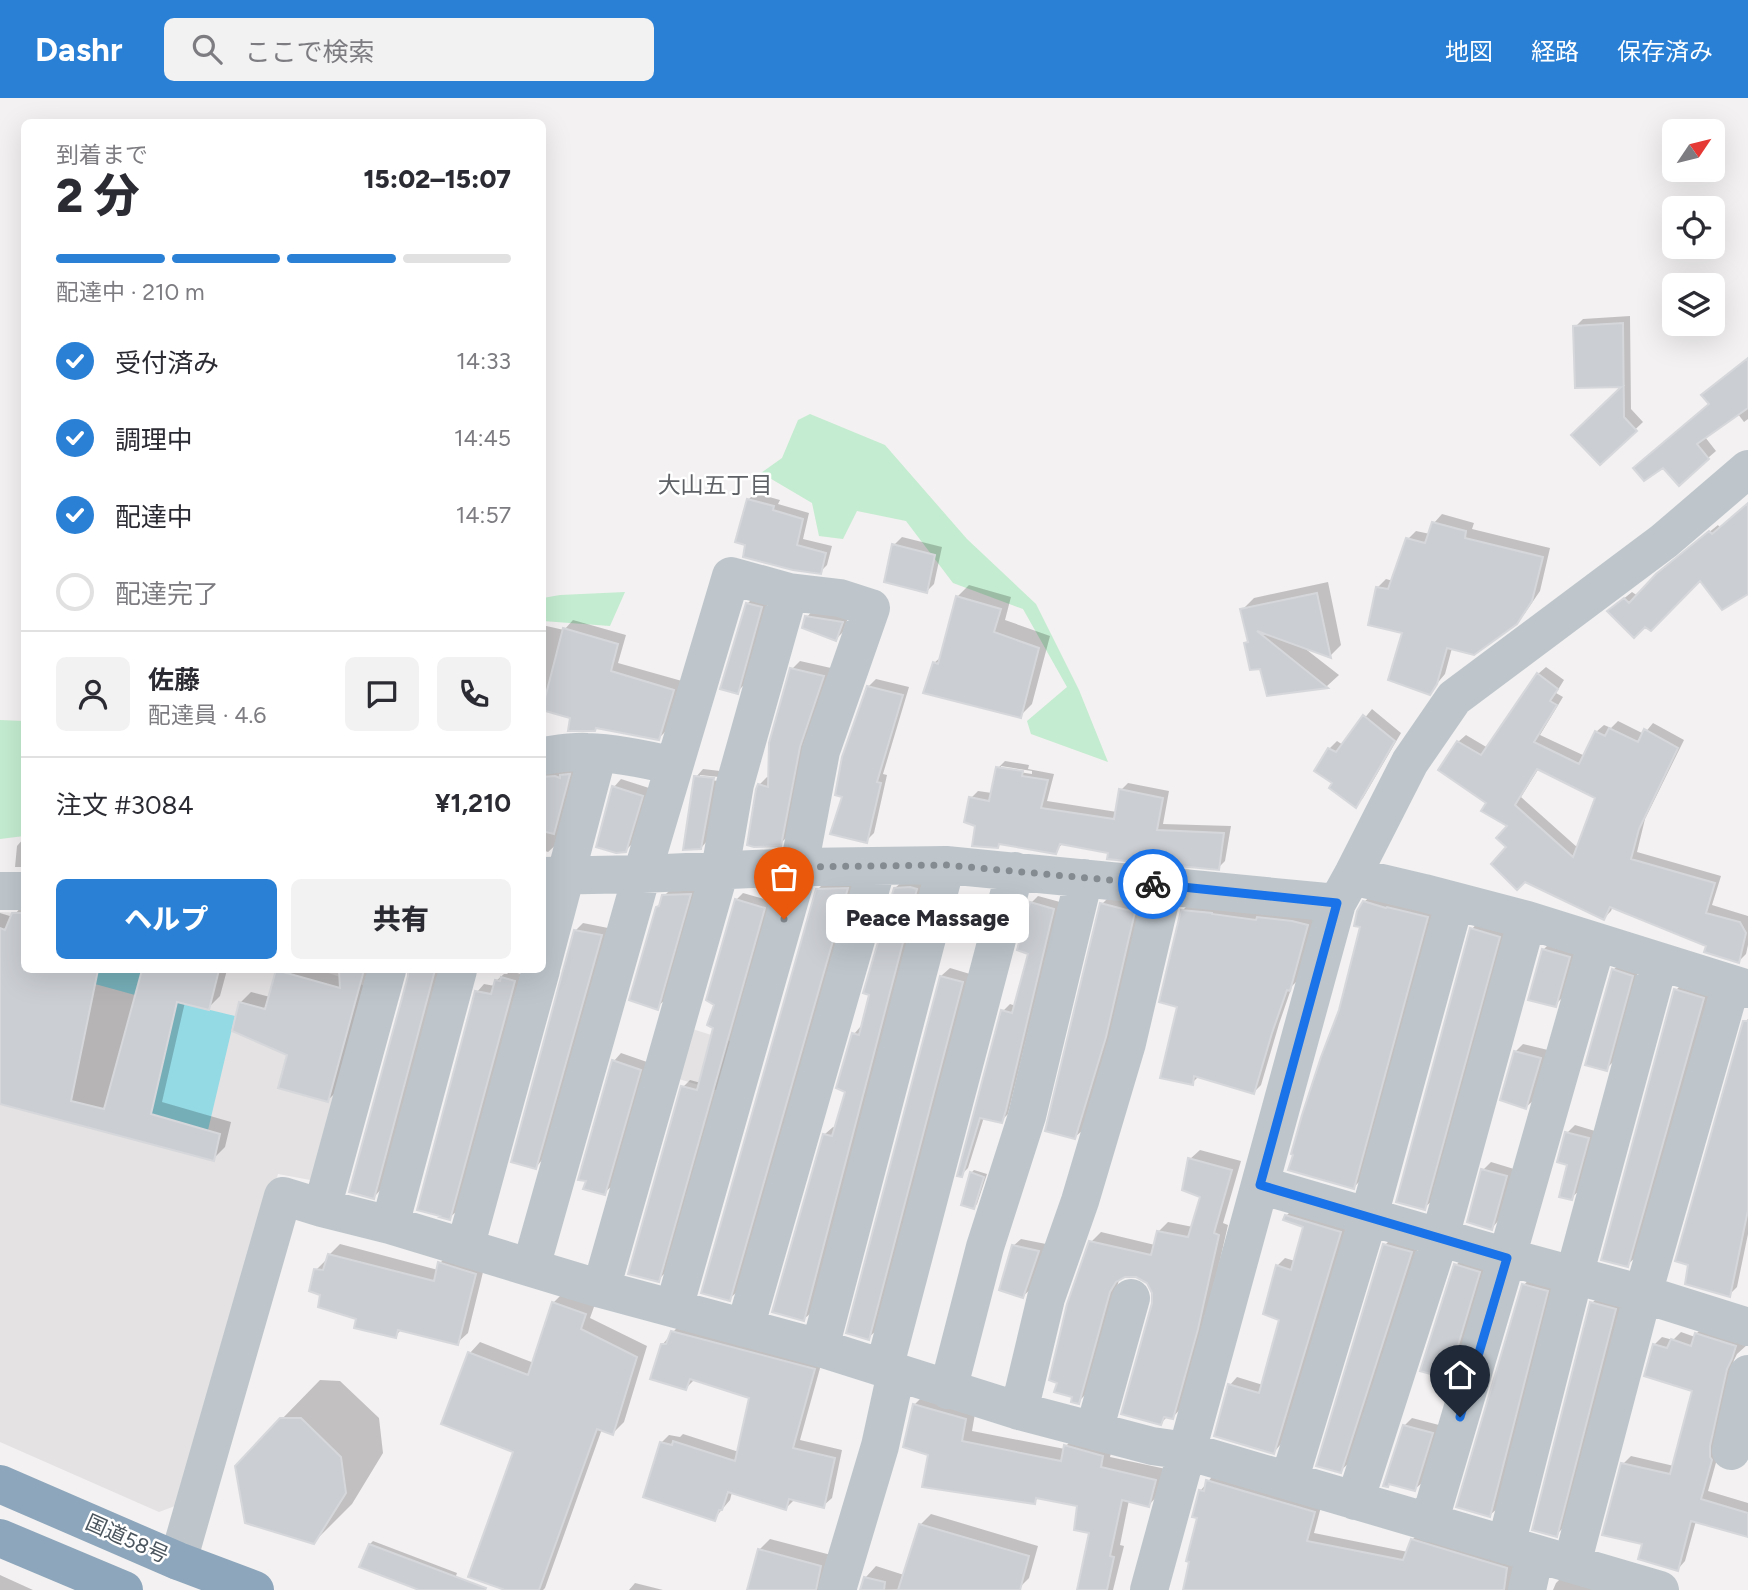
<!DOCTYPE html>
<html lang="ja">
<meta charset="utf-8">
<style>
:root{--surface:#fff;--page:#f2f2f3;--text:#2b2b33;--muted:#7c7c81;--line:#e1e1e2;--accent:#2980d5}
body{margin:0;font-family:Figtree,"Noto Sans JP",sans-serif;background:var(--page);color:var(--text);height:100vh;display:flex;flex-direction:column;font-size:26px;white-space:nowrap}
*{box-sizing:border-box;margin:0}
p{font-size:23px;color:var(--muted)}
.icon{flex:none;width:38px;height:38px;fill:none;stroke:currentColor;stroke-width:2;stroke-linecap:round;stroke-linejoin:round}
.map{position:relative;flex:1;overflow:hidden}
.sheet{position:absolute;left:21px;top:21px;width:525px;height:854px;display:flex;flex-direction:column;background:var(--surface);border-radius:10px;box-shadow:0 7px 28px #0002}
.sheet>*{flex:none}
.needle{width:46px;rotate:55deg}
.tools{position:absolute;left:1662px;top:21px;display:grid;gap:14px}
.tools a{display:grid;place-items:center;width:63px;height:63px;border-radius:10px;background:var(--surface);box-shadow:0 7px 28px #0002;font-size:35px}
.pin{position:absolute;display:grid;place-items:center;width:60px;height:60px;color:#fff;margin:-72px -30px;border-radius:50% 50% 50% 0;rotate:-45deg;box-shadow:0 0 7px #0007}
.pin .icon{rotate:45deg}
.courier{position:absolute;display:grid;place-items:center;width:70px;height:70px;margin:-35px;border:5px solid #1a73e8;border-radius:50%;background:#fff;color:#222;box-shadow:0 2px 9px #0007}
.bubble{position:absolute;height:49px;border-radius:10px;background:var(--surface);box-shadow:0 7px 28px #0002;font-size:23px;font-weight:800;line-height:49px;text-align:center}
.summary em{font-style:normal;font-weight:800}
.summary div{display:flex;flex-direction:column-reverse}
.summary{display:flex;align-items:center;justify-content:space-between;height:119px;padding:0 35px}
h1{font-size:46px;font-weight:800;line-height:52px}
.bar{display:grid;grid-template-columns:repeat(4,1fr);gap:10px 7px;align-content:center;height:84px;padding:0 35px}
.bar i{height:9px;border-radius:5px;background:var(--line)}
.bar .selected{background:var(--accent)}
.bar p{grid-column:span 4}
.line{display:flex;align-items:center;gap:18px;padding:0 35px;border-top:2px solid var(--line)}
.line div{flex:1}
.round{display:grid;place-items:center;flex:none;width:74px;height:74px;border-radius:10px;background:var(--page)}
ol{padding:0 35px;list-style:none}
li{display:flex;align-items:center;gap:21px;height:77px}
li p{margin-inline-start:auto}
li .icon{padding:7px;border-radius:50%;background:var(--accent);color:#fff;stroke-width:4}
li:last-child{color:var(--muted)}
li i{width:38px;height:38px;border:4px solid var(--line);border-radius:50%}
.cta{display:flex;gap:14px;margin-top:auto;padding:14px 35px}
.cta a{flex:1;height:80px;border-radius:10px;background:var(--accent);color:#fff;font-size:28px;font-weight:800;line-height:80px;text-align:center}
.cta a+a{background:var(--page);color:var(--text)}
header{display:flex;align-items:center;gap:42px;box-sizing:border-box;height:98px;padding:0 35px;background:var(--accent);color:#fff}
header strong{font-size:33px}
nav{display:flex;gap:38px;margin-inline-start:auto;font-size:24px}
.search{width:490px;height:63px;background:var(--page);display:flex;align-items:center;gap:18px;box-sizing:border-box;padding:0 24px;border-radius:10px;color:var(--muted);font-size:26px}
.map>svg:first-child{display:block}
</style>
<header>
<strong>Dashr</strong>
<div class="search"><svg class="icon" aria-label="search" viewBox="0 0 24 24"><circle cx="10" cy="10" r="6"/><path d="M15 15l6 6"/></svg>ここで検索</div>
<nav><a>地図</a><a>経路</a><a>保存済み</a></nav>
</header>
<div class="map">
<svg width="1748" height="1492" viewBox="0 0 1748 1492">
<rect width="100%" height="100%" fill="#f3f1f1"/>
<path fill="#e4e2e2" d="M0,814L24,815V872H320L371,890L321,1084L278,1076L175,1408L159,1414L0,1344Z
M686,929L743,947L729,996L672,979Z"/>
<path fill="#c4ecd0" d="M810,316L885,347L967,441L1036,506L1079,592L1108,664L1031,636L1027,623L1067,589L1023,511L953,485L906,423L857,413L843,441L819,438L812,405L761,375L782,360L798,322Z
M625,494L610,528L543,523V500L560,497Z
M0,622L24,623V738L0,741Z"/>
<path fill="#94dae5" d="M98,872H142L135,897L95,886Z
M177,904L235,918L208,1032L151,1016Z"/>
<path fill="#0003" fill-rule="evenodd" d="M1630,218L1631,311L1643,324L1600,365L1574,337L1625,287L1577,288L1575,229L1583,221Z
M1748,260V321L1744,324L1738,316L1705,339L1716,353L1679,385L1711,306Z
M755,395L780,402L778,406L809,415L803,441L832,448L827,467L820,474L748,402Z
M1748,406V494L1700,481L1651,531L1617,506L1632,494L1638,498L1666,469L1718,427L1720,430Z
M1442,416L1474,425L1472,431L1550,450L1540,493L1525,515L1516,524L1452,550L1445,576L1429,595L1405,534L1377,490L1386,481L1393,483L1408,441L1416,433L1430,436L1434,425Z
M902,439L942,449L934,486L927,493L894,447Z
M1328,484L1341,547L1330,558L1303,549L1339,577L1327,588L1268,596L1261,569L1246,546L1250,542L1242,512L1254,500Z
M969,487L1011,499L1005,522L1050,538L1032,606L1020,618L934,565L942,558L957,499Z
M755,498L769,502L745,586L737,594L747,506Z
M814,511L849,517L843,534L836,541L807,519Z
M573,522L626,537L618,565L682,583L668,631L659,640L572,619L542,610V527L564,532Z
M800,563L831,570L788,738L780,746L759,687L767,679L770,680L792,571Z
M1546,569L1564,582L1556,595L1563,599L1540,637L1585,658L1596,634L1604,627L1611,630L1618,623L1644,636L1653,625L1684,642L1645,721L1637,754L1721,778L1712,807L1748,818V847L1746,856L1739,863L1708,847L1613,808L1611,813L1604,820L1508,749L1509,728L1488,704L1458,644L1466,637L1488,650L1538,576ZM1539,670L1598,699L1578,750L1521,699Z
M876,581L909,589L883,676L887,677L874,735L866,743L844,698L868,589Z
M1372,611L1401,635L1363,700L1355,707L1334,684L1329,651L1337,643L1343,647Z
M1005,663L1029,667L1028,671L1054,676L1047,703L1117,714L1121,692L1128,685L1169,693L1163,726L1231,728L1225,763L1218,770L1110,754L1063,745L1055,754L1001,745L997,748L977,726L971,700L978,693L992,695L998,670ZM1001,668L1032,673V676L1001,671Z
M578,668L558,745L548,754L542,752V669Z
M703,671L720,673L719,679L700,677V681L719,683L708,742L701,750L696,679Z
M621,681L649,690L633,745L625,753L614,689Z
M24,740V769H15L17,748Z
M854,783L737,1194L729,1201L817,792L825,784Z
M903,783L924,784L812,1214L804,1221L825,1036L833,1029L836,1030L847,993L854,936L861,928L863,929L895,790Z
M697,789L665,902L657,909V809L662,805L664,798L672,790Z
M1375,794L1437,809L1363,1080L1353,1090L1341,912L1362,828L1364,804Z
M743,795L771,803L665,1175L658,1182L683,989L690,982L701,985L715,929L716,906L736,802Z
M1038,798L1060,804L1008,1016L1001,1023L984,1019L968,1070L961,1077L1003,913L1010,906L1016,908L1030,854L1031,805Z
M1110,798L1142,807L1113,930L1083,1032L1075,1039L1102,806Z
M24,805V872H227L220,898L208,910L185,904L162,1004L231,1024L225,1049L213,1061L0,1004V815L13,819Z
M1190,805L1315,820L1297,883L1292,888L1279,926L1261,987L1254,994L1199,978L1192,985L1179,907L1182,813Z
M1479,823L1506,831L1432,1103L1424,1110L1472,831Z
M583,825L608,830L543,1061L536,1069L575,833Z
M1551,844L1576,852L1563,899L1555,907L1543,852Z
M1621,865L1639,870L1614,963L1606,971L1613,872Z
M950,870L970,876L877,1232L868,1240L941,878Z
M277,872H372L339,991L328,1002L289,956L240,905L251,894L270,899Z
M410,872H443L385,1087L374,1099Z
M510,873L521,876L457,1113L449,1120L477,894L484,886L495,888L496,883L504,876H507Z
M1684,884L1711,893L1635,1160L1627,1167L1676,892Z
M1748,921V1136L1737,1189L1729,1197L1745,924Z
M1523,946L1548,952L1534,1002L1526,1009L1515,954Z
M621,955L647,964L612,1088L604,1095L614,963Z
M1575,1027L1595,1033L1579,1093L1571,1100L1567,1035Z
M1200,1052L1241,1063L1223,1125L1228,1127L1207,1219L1182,1309L1173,1319L1168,1318L1161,1325L1154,1195L1148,1184L1137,1177H1124L1119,1182L1088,1294L1078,1304L1091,1144L1101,1134L1155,1147L1158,1134L1168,1124L1193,1129L1202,1098L1190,1061Z
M1491,1064L1514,1071L1499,1122L1492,1130L1483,1072Z
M974,1072L987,1076L977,1106L974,1109L971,1075Z
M1294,1110L1348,1126L1281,1346L1274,1354L1230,1287L1237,1279L1263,1287L1281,1220L1277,1168L1285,1160L1295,1163L1305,1128L1286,1118Z
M1393,1139L1419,1147L1348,1366L1340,1373L1385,1147Z
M1021,1141L1046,1146L1031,1191L1023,1198L1013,1148Z
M340,1146L438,1172L440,1165L450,1155L485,1166L468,1235L457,1245L402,1231L395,1238L358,1219L322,1196L316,1172L326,1162H328L330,1156Z
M1463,1160L1486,1166L1456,1271L1448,1279L1456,1167Z
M1531,1179L1554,1185L1498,1410L1490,1417L1524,1187Z
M564,1194L595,1206L590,1220L647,1248L624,1324L613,1335L602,1331L545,1490L543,1492H510L515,1353L470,1255L480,1244L534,1265L553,1205Z
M1603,1194L1626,1201L1567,1426L1556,1437L1592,1205Z
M681,1225L822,1263L800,1342L842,1352L832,1400L823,1408L795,1401L786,1410L732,1394L730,1402L714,1421L661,1345L669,1337L680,1339L683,1336L739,1354L751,1299L695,1281L686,1290L662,1247Z
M1704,1228L1748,1246L1737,1256L1734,1262L1717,1339L1719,1354L1708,1393L1748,1405V1437L1696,1423L1685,1463L1678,1471L1644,1444L1623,1366L1631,1358L1674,1368L1695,1292L1654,1247L1662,1239L1673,1242L1681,1234L1695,1239L1696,1236Z
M320,1282L340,1283L379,1320L383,1355L352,1406L314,1444L282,1321Z
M925,1296L976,1310L972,1333L1065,1351L1066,1348L1076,1337L1113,1347L1110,1359L1166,1371L1159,1396L1149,1407L1129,1402L1120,1447L1124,1448L1113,1492H1078L1091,1434L1079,1406L1039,1399L1034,1404L930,1356L914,1307Z
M1412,1320L1439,1327L1423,1384L1415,1391L1390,1385L1404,1328Z
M1216,1374L1322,1405L1314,1435L1408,1454L1412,1442L1420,1434L1514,1462L1515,1492H1184L1199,1419L1201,1392Z
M931,1416L1038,1448L1029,1480L1019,1490L862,1492L866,1479L876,1468L904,1477L920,1427Z
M770,1441L831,1457L824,1492H749L760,1451Z
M373,1443L457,1475L451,1492H424L370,1446Z
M1567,1474L1621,1492H1553L1556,1485Z
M0,1477L33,1492H0Z
M635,1485L663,1492H629Z"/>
<path fill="#cbced3" stroke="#d5d7db" stroke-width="2" fill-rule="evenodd" d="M1623,225L1624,319L1637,333L1600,367L1571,337L1621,289L1575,290L1573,228Z
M1748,260V310L1697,346L1709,361L1679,388L1663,370L1644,383L1633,370L1709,306L1701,297Z
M747,401L774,408L773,412L803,421L797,447L826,455L821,476L793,472L743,459L745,447L735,444Z
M1748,405V496L1722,512L1700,483L1651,533L1645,529L1634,540L1607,513L1624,500L1629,505L1656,476L1709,433L1712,436Z
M1432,424L1466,433L1465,440L1543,459L1532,503L1517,526L1474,557L1447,550L1437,586L1430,597L1388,582L1402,535L1368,527L1376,489L1388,491L1406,440L1425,445Z
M892,446L935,457L927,495L884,484Z
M1317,495L1331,560L1257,533L1328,590L1267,598L1260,571L1250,572L1244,545L1248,544L1240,511Z
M956,498L1001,511L994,534L1039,550L1021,620L923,595L933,564L938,566Z
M746,505L762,509L738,596L720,591Z
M805,518L843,524L836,543L802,530Z
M563,530L618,546L611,573L674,592L659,642L596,630L595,633H568L570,620L542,612Z
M790,570L824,578L800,649L781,748L754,749L747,747L756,691L758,686L768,689L769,645Z
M1537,575L1558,591L1550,603L1557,607L1534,644L1579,666L1595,633L1605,638L1609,630L1638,644L1644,631L1678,650L1639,731L1631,761L1715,785L1706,815L1740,824L1746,835L1739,865L1704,854L1706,848L1610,809L1604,822L1525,784L1517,792L1491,766L1506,749L1496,740L1507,728L1481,713L1486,705L1438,672L1457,643L1481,657ZM1537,671L1595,700L1573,759L1515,707Z
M867,588L903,597L877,684L881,685L867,745L830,736L842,699L835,697L842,659Z
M1363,617L1395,643L1356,710L1329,690L1332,685L1314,673L1328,650L1336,654Z
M996,669L1023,673L1022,678L1048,682L1041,710L1114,721L1119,691L1163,700L1157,732L1224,735L1219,772L1107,761L1108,755L1060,746L1056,756L999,746L998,750L972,748L975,728L964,724L969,699L989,703Z
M570,676L554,736L542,733V679L555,678L560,680V677Z
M694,678L714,680L701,751L683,752Z
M612,688L643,698L626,754L616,755L596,749Z
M910,789L917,791L804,1223L772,1214L823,1036L832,1038L845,994L836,990L852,935L859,937L869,897L863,895L894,790Z
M848,790L730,1203L701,1195L816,791Z
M691,796L658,912L629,902L656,809L659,808L662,797Z
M735,801L765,810L659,1184L628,1176L681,988L697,992L713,930L707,927L714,907L706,902Z
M1363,803L1386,810L1387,809L1428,819L1354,1091L1288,1072L1293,1057L1291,1056L1302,1017L1321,959L1339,912L1360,829L1354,828L1357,813Z
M1030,804L1054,811L1006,1012L1002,1025L980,1020L962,1079L957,1078L1001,912L1012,915L1028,856L1017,852Z
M1100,805L1135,814L1106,939L1075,1041L1045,1033Z
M1181,812L1212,815V816L1256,822L1257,819L1292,823L1308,827L1290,893L1287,892L1272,935L1254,996L1194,978L1193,987L1160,980L1177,909L1159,904Z
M12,815H24V872H98L71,1003L104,1011L142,872H219L209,912L177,904L151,1016L220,1036L214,1063L0,1006V830L5,832Z
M1470,830L1500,839L1425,1112L1396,1104Z
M574,832L602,837L536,1071L511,1064Z
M1542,851L1570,859L1556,909L1528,902Z
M1612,871L1633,878L1607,973L1585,967Z
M276,872L340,890L339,872H364L328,1004L278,990L287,957L232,933L239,904L265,911Z
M408,872H435L374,1101L349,1094L408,878Z
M940,878L963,884L869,1242L846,1235Z
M501,879L515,883L450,1122L439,1119L440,1118L417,1112L475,893L491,896L495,882L500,883Z
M1674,891L1704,900L1628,1169L1601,1162Z
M1743,923H1748V1112L1730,1199L1685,1186L1688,1167L1675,1163Z
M1514,953L1541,960L1526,1011L1500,1002Z
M612,962L641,972L605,1097L583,1091L586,1083L578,1082Z
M1565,1034L1589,1040L1572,1102L1559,1099L1567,1067L1557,1064Z
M1188,1060L1232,1072L1214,1135L1219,1137L1198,1231L1173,1321L1164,1319L1161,1327L1121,1316L1152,1205V1195L1147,1185L1136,1179H1125L1116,1184L1110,1194L1079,1306L1071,1304L1072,1299L1054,1294L1057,1285L1049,1282L1067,1206L1089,1143L1151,1157L1157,1133L1188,1139L1200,1099L1182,1092Z
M1481,1071L1507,1078L1492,1132L1467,1124Z
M970,1074L984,1079L974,1111L961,1107Z
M1285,1117L1341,1134L1274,1356L1214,1338L1228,1286L1259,1295L1279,1222L1263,1216L1276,1167L1291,1172L1303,1129L1283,1122Z
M1383,1146L1412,1154L1341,1375L1316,1368Z
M1012,1147L1039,1153L1023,1200L999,1192Z
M328,1156L434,1183L438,1164L476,1176L458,1247L398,1232L396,1240L354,1230L356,1221L318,1209L320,1197L309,1193L314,1171L323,1172Z
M1454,1166L1480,1174L1448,1281L1420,1273Z
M1522,1186L1548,1193L1490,1419L1456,1409Z
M552,1204L586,1216L581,1231L637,1259L613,1337L597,1331L539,1492H505L468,1479L513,1354L441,1326L468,1254L528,1277Z
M1590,1204L1616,1211L1557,1439L1532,1432Z
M671,1233L815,1271L793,1350L835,1360L824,1410L789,1401L786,1412L728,1394L722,1412H719L715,1423L643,1399L660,1344L672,1347L673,1343L735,1363L749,1300L690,1281L686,1292L650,1281L661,1246H666Z
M1695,1235L1736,1248L1732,1261L1727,1271L1710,1348V1359L1712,1362L1701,1401L1748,1415V1439L1691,1423L1678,1473L1638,1461L1642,1446L1602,1437L1621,1365L1670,1376L1692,1293L1644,1278L1653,1246L1667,1250L1671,1241L1691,1248Z
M913,1306L966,1321L962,1343L1061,1363L1064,1347L1103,1358L1101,1369L1156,1382L1149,1409L1122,1402L1110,1458L1114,1459L1107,1492H1077L1089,1435L1074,1432L1077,1408L1036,1400L1035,1406L922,1389L928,1357L903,1349Z
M280,1320H301L341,1359L346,1395L314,1446L245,1425L235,1368Z
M1403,1327L1433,1335L1415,1393L1389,1386L1388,1389L1383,1388Z
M1206,1382L1315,1414L1307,1443L1403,1462L1411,1441L1507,1470L1504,1492H1183L1189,1464L1186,1463L1197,1420L1192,1419L1199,1392L1204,1393Z
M919,1426L1029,1458L1020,1492H898Z
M369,1446L486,1490L485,1492H419L359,1469Z
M758,1451L821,1468L816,1492H747Z
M864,1479L885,1484L884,1492H860Z"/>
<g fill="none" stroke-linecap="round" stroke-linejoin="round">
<path stroke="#bec6cc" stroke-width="38" d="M542,658C557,656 572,653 587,654C617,655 645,661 674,668
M542,778L642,776L799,769L946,767L1337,805
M1352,778L1424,795L1527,822L1748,891
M0,793H24
M542,867L598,655
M1260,1087L1507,1159L1643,1196L1748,1229
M322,1110L387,872
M390,1127L458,872
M465,1150L541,872
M531,1169L642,776L731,478L789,494L735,686L720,772L601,1191
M674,1210L799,769L821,653L871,510L840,500L789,494
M745,1230L877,768
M820,1250L946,767
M884,1271L1015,773
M948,1292L985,1149L1027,1018L1084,780
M1019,1313L1046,1200L1080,1103L1127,945L1164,787
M1094,1333L1131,1200
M1731,1353L1748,1276
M1289,1383L1369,1118L1455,803
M1355,1403L1440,1139L1527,822
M1429,1425L1507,1159L1597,844
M1506,1447L1574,1178L1659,864
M178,1463L283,1098L322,1110L390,1127L601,1191L820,1250L1019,1313L1152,1348L1187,1353L1660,1492
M1572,1466L1643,1196L1731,887
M837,1492L880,1348L896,1275
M1149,1492L1337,805L1352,778L1410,664L1454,600L1664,443L1748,371
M1527,1492L1535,1456"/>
<path stroke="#8da6bb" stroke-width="38" d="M0,1386L178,1463L255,1492
M0,1440L124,1492"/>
</g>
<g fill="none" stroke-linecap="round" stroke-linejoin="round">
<path stroke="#858c91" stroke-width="7" stroke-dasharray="0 12.6" d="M784,821L799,769L946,767L1153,786"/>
<path stroke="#1a73e8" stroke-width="9" d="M1153,786L1337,805L1260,1087L1507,1160L1460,1319"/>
</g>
<g text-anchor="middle" stroke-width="5" stroke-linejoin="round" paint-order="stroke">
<g font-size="21" fill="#4a555d" stroke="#fff">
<text transform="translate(127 1441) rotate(24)" y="7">国道58号</text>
</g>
<g font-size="23" fill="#5e6165" stroke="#fff">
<text x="715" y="395">大山五丁目</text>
</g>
</g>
</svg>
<div class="tools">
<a><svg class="needle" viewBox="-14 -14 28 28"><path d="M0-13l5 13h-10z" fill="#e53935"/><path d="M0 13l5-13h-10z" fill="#7c7c81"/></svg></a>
<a><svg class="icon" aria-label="locate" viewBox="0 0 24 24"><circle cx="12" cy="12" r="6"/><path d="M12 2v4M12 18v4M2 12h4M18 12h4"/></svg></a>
<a><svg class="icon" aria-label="layers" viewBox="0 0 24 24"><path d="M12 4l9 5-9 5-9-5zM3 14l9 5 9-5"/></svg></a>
</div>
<div class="pin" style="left:784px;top:821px;background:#ea580c"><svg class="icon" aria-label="bag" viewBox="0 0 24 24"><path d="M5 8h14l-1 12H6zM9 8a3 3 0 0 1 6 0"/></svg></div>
<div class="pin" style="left:1460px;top:1319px;background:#1f2937"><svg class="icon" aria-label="home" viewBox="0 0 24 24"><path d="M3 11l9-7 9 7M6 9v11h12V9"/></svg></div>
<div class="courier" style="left:1153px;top:786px"><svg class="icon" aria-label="bike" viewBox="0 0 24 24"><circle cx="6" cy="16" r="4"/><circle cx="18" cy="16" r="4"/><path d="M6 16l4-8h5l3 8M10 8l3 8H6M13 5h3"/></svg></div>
<div class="bubble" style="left:826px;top:796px;width:203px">Peace Massage</div>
<section class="sheet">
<div class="summary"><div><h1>2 分</h1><p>到着まで</p></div><em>15:02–15:07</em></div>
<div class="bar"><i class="selected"></i><i class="selected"></i><i class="selected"></i><i></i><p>配達中 · 210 m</p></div>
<ol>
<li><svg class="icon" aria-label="check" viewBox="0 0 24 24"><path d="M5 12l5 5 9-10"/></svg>受付済み<p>14:33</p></li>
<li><svg class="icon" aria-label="check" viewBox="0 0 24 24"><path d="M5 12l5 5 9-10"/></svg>調理中<p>14:45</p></li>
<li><svg class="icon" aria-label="check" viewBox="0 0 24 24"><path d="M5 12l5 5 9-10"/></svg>配達中<p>14:57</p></li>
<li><i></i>配達完了</li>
</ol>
<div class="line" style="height:126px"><a class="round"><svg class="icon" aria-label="person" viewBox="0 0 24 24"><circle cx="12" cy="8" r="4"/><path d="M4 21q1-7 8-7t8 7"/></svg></a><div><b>佐藤</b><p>配達員 · 4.6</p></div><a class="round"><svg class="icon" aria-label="chat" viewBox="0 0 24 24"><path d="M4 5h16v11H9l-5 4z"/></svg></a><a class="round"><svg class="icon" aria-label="phone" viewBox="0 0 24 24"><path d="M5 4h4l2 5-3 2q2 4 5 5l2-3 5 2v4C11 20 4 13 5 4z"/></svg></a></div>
<div class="line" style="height:91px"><div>注文 #3084</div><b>¥1,210</b></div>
<div class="cta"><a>ヘルプ</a><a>共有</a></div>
</section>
</div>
